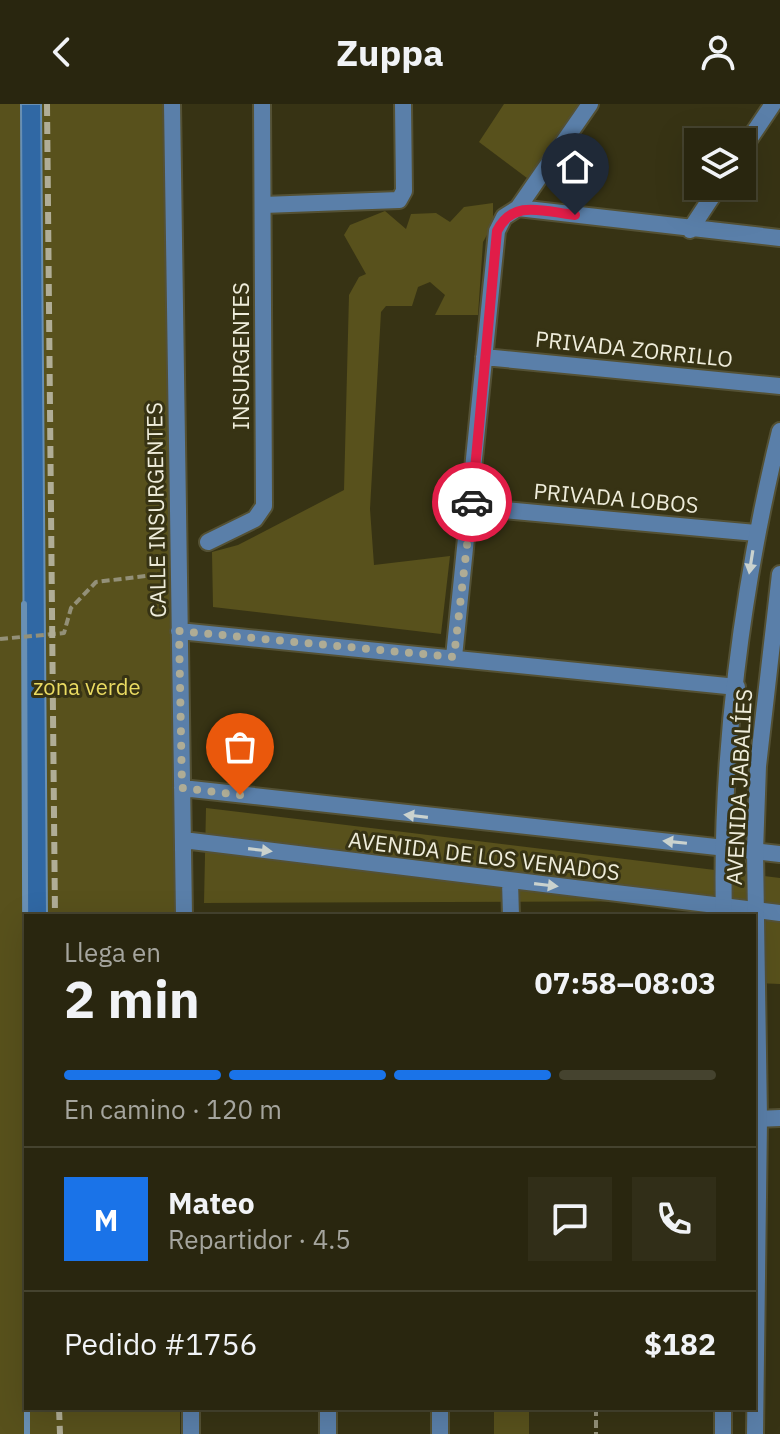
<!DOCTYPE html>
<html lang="es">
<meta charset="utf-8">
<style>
:root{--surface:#29260f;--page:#312e18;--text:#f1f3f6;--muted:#a5a59e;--line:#45432f;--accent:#1a73e8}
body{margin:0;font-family:"IBM Plex Sans",sans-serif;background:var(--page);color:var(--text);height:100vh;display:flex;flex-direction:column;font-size:30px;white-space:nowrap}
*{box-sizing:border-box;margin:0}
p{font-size:26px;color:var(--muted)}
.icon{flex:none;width:44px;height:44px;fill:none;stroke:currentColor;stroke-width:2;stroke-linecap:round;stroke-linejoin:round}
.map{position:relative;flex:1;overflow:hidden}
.side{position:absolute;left:24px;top:810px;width:732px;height:496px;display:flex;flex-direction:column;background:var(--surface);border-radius:0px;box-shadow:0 8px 32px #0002,0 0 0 2px var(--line)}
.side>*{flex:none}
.fabs{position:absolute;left:684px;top:24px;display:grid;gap:16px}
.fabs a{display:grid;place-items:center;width:72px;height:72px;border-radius:0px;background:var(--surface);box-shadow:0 8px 32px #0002,0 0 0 2px var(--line);font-size:40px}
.pin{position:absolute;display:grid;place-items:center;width:68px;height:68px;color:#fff;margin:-82px -34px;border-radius:50% 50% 50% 0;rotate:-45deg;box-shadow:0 0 8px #0007}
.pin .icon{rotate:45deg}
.courier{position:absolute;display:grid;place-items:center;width:80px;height:80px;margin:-40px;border:6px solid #e11d48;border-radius:50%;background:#fff;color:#222;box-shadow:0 2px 10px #0007}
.overview em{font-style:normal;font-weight:700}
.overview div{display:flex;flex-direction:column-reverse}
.overview{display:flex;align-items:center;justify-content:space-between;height:136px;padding:0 40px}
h1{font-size:52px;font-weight:700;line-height:60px}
.bar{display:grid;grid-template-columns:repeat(4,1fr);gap:12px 8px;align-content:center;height:96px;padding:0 40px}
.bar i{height:10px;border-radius:6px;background:var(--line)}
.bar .active{background:var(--accent)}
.bar p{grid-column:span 4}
.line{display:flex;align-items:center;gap:20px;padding:0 40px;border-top:2px solid var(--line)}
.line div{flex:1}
.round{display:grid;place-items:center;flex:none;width:84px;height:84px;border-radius:0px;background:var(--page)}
header{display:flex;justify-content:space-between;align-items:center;height:104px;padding:0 40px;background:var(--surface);font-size:36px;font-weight:700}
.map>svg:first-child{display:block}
</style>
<header><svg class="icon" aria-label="back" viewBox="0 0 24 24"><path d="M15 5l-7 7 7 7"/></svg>Zuppa<svg class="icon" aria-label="person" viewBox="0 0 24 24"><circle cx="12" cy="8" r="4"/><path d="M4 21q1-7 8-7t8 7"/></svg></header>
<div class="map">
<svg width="780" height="1330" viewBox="0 0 780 1330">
<rect width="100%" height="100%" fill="#373314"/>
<path fill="#58511c" d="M0,0H167L176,812H26V1304H180V1330H0Z
M504,0H582L550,51L527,74L479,38Z
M493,99V120L483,138L478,211H435L445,191L430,178L418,183L412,202H386L381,208L370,405L374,461L450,452L441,530L213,503L212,448L238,441L344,386L349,191L359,173L366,170L344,131L350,121L385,107L406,125L411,110L436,109L450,118L464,103Z
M206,704L780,774V880L754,879V812H721L720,797L204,799Z
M494,1304H529V1330H494Z"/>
<path fill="#3068a4" stroke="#6990b4" stroke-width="2" d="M21,0H41L47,812H26V1003Z"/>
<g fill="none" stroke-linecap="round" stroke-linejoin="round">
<path stroke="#6990b4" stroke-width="6" d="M24,500L26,1042
M27,1304V1330"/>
<defs>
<path id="minor" d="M172,0L184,812
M742,46L773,0
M263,101L399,96L404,87L403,0
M518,104L780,134
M690,126L719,82
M484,253L780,282
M471,403L756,429
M208,438L255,415L264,402L262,0
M179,527L737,583
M454,553L497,127L504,113L518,104L590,0
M182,684L780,750
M183,736L780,809
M510,777L511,812
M759,1015L780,1014
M191,1304V1330
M328,1304V1330
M440,1330V1304"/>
<path id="tertiary" d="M724,812C720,654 742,481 780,327
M723,1330V1304
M755,1330L759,1015L755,747L758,662L780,470"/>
</defs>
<use href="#minor" stroke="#545134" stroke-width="20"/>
<use href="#tertiary" stroke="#545134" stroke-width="20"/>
<path stroke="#939078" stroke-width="4" stroke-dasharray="8 4" stroke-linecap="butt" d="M0,535L64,529L71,504L96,478L162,470
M596,1304V1330"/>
<use href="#minor" stroke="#5a7fa9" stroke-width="16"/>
<use href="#tertiary" stroke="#5a7fa9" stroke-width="16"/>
<path stroke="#b0ad96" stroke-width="6" stroke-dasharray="12 6" stroke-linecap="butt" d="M47,0L55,812
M59,1304L60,1330"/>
</g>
<defs><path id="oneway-solid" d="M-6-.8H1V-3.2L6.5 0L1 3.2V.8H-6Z" transform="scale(2)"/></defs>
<g fill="#cad2ce">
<use href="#oneway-solid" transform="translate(751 458) rotate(99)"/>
<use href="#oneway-solid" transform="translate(416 712) rotate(-173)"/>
<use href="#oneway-solid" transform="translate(675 738) rotate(-174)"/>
<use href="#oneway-solid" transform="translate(260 746) rotate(7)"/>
<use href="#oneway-solid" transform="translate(546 781) rotate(7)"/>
</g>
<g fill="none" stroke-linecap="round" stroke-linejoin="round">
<path stroke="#afac95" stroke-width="8" stroke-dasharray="0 14.4" d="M240,691L182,684L179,527L454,553L472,398"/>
<path stroke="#e11d48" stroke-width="10" d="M472,398L497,127C513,94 545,108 575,111"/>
</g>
<g text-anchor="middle" stroke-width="6" stroke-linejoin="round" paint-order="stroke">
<g font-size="22" fill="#efeddb" stroke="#373314">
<text transform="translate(634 245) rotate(6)" y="8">PRIVADA ZORRILLO</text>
<text transform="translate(241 252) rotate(-90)" y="8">INSURGENTES</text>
<text transform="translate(616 394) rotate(5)" y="8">PRIVADA LOBOS</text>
<text transform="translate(156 406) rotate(-91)" y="8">CALLE INSURGENTES</text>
<text transform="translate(739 683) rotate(-87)" y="8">AVENIDA JABALÍES</text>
<text transform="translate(484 752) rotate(7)" y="8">AVENIDA DE LOS VENADOS</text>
</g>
<g font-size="22" fill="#eadb62" stroke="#373314">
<text x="87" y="591">zona verde</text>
</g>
</g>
</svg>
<div class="fabs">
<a><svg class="icon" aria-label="layers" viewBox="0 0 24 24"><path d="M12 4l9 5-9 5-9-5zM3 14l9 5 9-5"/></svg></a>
</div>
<div class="pin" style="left:240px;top:691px;background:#ea580c"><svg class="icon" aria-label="bag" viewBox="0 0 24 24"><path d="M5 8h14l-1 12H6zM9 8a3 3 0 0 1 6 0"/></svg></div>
<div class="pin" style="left:575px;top:111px;background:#1f2937"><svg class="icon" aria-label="home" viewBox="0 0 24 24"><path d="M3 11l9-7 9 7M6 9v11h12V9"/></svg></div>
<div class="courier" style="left:472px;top:398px"><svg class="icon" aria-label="car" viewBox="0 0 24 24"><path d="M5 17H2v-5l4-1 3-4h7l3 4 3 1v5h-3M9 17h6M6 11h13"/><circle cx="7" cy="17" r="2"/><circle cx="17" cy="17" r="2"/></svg></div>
<section class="side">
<div class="overview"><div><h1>2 min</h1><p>Llega en</p></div><em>07:58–08:03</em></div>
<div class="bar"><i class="active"></i><i class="active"></i><i class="active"></i><i></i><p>En camino · 120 m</p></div>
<div class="line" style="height:144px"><b class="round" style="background:var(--accent);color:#fff">M</b><div><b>Mateo</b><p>Repartidor · 4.5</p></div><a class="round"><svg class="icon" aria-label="chat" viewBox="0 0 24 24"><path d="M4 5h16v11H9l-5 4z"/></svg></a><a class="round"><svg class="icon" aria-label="phone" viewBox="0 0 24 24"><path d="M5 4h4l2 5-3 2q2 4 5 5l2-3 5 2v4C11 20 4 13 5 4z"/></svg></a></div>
<div class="line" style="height:104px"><div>Pedido #1756</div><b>$182</b></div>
</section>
</div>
